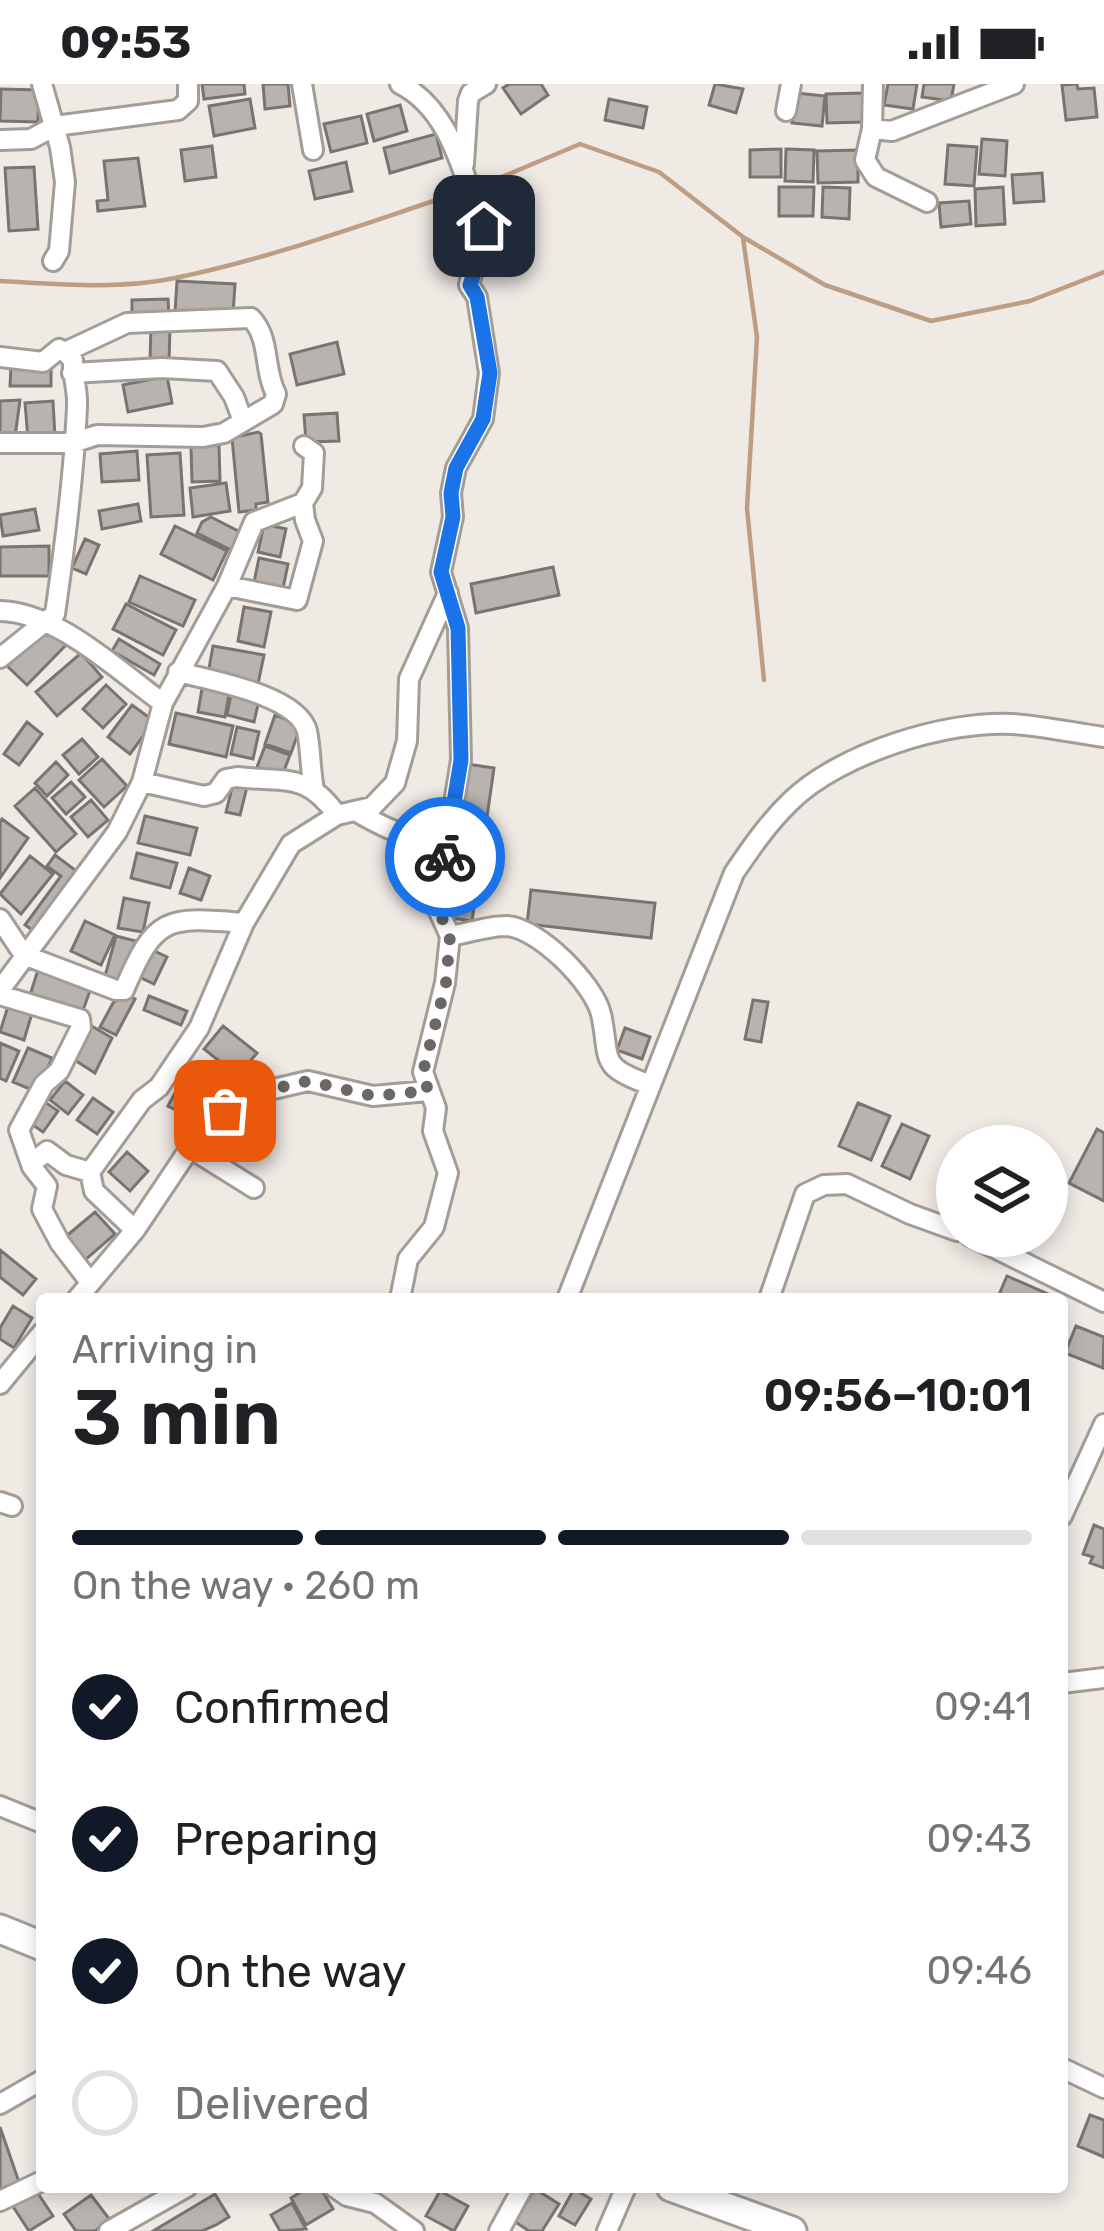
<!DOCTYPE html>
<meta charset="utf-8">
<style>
:root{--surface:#fff;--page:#f2f2f2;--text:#202124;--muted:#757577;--line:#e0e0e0;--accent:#111827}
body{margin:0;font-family:Rubik,sans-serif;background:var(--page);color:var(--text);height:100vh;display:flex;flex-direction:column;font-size:45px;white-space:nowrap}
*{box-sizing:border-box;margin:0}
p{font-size:39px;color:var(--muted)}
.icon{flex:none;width:66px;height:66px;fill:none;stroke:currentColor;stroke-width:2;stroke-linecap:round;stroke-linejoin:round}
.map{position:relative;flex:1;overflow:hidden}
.sheet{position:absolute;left:36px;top:1209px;width:1032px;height:900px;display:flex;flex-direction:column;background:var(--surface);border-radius:12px;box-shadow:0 6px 18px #0003}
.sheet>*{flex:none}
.buttons{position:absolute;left:936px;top:1041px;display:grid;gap:24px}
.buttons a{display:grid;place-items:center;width:132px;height:132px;border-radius:50%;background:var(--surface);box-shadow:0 6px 18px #0003;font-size:60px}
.pin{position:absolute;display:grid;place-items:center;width:102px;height:102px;color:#fff;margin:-51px;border-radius:24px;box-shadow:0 6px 18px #0006}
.courier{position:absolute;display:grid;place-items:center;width:120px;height:120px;margin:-60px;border:9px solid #1a73e8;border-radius:50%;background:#fff;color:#222;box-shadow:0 3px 15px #0007}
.summary em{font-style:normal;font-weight:600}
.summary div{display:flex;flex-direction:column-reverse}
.summary{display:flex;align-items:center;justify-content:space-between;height:204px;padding:0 36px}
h1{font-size:78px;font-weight:600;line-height:90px}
.bar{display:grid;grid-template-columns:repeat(4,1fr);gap:18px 12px;align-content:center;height:144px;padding:0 36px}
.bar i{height:15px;border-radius:9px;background:var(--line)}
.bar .on{background:var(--accent)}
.bar p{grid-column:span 4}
ol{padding:0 36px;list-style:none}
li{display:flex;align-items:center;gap:36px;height:132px}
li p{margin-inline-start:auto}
li .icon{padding:12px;border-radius:50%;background:var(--accent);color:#fff;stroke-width:4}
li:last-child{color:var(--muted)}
li i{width:66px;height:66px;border:6px solid var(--line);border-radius:50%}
.status{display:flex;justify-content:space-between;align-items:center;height:84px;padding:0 60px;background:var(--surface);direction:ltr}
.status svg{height:33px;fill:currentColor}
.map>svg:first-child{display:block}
</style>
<div class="status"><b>09:53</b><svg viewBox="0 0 49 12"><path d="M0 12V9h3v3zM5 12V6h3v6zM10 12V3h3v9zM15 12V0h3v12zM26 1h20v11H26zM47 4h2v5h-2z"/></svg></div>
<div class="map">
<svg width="1104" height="2147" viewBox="0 0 1104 2147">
<rect width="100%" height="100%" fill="#f0eae5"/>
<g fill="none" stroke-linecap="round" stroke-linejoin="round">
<path stroke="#be9e83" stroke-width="4.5" d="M478,103L580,60L659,88L743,153L825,201L931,237L1030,217L1104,188
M743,154L757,253L747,424L764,596
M0,197C56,200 119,206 175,194C274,174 371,137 467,106"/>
</g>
<path fill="#b9b3af" stroke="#797470" stroke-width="3" d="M202,0H244L245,10L204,15Z
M263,0H288L290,22L265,25Z
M509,0H541L548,11L521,30L503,4Z
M715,0L743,5L736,29L709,21Z
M888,0H917L913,25L884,21Z
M924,0H954L951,17L922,13Z
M1077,0L1078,5L1094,4L1097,33L1066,36L1062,1Z
M1,5L39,6L38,38L0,37Z
M796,9L825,12L822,42L792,39Z
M864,9V38L827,39L826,10Z
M250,15L255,44L214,52L209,22Z
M609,15L647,23L643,44L605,36Z
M400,21L407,47L374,57L367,30Z
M361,32L367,59L331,68L324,40Z
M436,50L442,74L390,89L384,64Z
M982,55L1007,57L1005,92L979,90Z
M948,61L977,63L974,102L945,100Z
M212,62L216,93L185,97L181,66Z
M781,65V93H750V66Z
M786,65L814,66L813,98L785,97Z
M858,66V98L818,99L817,67Z
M138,74L145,122L98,127L97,117L108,116L104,77Z
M346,78L352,107L315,115L309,87Z
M34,83L38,145L9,147L5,84Z
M1042,89L1044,117L1014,119L1012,91Z
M779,103H814L813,132H779Z
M823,103L850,104L849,135L822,133Z
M1003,103L1005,140L976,142L975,105Z
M969,117L971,140L941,143L939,119Z
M177,197L235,200L233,231L175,228Z
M168,215L169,234L132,235V216Z
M151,243H170L169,278L150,277Z
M337,258L344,290L297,301L290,270Z
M11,282H51V302H10Z
M167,292L172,319L128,328L123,301Z
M20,316L15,353H0V317Z
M53,317L55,353L28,355L25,319Z
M337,329L339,357L306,358L304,331Z
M258,348L261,350L268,418L256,420V426L239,428L232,354Z
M219,361L220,397L192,398L191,363Z
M137,367L139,396L102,398L100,370Z
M180,369L184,431L151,433L147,371Z
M226,399L230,427L193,433L190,404Z
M138,420L141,437L102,445L99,427Z
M35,425L39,446L3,452L0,431Z
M211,433L240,448L231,466L197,449L202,438Z
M264,440L286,445L280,473L258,468Z
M175,442L227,467L213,496L161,470Z
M85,455L99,461L86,490L72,484Z
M49,462V492H0V463Z
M259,474L288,480L282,509L253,503Z
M553,483L559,511L476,529L471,500Z
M140,492L195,516L183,542L129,518Z
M126,520L176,546L163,571L113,545Z
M244,523L271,528L264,563L238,557Z
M46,541L66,561L27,601L7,582Z
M119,555L160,580L154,591L112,567Z
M213,562L264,571L258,600L208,590Z
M81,569L102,593L57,632L36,608Z
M203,599L230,604L225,633L198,628Z
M106,601L126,620L103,644L83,625Z
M232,606L260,612L254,638L227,631Z
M132,621L154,637L130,670L108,653Z
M176,629L233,642L226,673L169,660Z
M275,631L301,641L291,669L265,660Z
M27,638L42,650L19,681L4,670Z
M237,643L259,648L253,675L231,670Z
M82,655L98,673L79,690L63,671Z
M265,662L290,671L282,692L257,683Z
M102,675L127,702L104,723L79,696Z
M56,678L68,691L47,712L35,699Z
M467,680L494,684L472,837L444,833Z
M234,696L248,699L240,731L226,728Z
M71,698L85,713L66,730L52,714Z
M35,704L76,750L56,768L15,722Z
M91,716L108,736L88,753L71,733Z
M145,732L197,744L190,771L138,759Z
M2,735L28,754L0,794V738Z
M137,769L177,779L170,804L131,794Z
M55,771L79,789L35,848L25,841L61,792L47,782Z
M30,772L53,790L21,830L0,810Z
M189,784L210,792L201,816L180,809Z
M531,806L655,819L651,854L527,840Z
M124,814L149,819L143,848L118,844Z
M85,837L115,851L101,881L71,867Z
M116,852L136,857L124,897L105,892Z
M146,863L167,873L154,900L133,890Z
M39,883L92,901L81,932L29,914Z
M125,909L135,915L116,951L100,943L113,919Z
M149,912L187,927L181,941L144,926Z
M753,916L768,918L761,958L745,955Z
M9,919L33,926L24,956L0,948Z
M90,941L112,954L95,989L70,973Z
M223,942L257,969L238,992L204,965Z
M625,944L650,953L642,975L617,966Z
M0,959L19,967L6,997L0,994Z
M28,964L52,974L37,1008L13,998Z
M65,997L83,1011L68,1030L50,1016Z
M176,1007L196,1017L188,1032L168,1022Z
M93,1014L113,1028L97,1050L77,1036Z
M42,1016L58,1027L43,1048L27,1037Z
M858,1019L890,1032L871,1076L839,1062Z
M902,1040L929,1052L910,1095L882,1082Z
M1097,1045L1104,1049V1117L1069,1099Z
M127,1068L148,1087L130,1107L109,1088Z
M95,1128L115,1150L84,1177L64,1154Z
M0,1166L36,1195L23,1211L0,1193Z
M1007,1192L1057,1214L1056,1215L998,1213Z
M13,1222L32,1234L14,1264L0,1255V1244Z
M1076,1242L1104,1253L1103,1284L1065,1269Z
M1094,1441L1104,1445V1484L1090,1479L1093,1473L1083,1470Z
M1090,2031L1104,2036V2073L1078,2062Z
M0,2043L19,2098L0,2105Z
M309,2103H320L333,2125L306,2141L291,2114Z
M35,2105L53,2132L29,2147L12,2121Z
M535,2105L559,2120L542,2147H529L514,2137Z
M574,2105L591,2115L575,2141L559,2132Z
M440,2107L468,2122L454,2147L426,2132Z
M215,2110L229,2133L216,2141L202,2147H153Z
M91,2111L110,2136L95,2147H76L64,2130Z
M292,2119L306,2145L280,2147L271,2131Z"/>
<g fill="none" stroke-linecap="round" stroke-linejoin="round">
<defs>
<path id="minor" d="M42,0L60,63L65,98L59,167L53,177
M302,0L313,66
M400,0C444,22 459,74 474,118C477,127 483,136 484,146C485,166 473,182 469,201L477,213L489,289L483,335L456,384L451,409L453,433L441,488L458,544L461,676L437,823L450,852L445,899L423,988L436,1024L433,1047L448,1089L434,1143L408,1175L400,1215
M873,0L872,45L865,76L876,93L927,118
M786,27L791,0
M872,45L892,47L1014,0
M0,56L31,55L55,42L178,26L188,17V0
M464,80L468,17L471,9L486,0
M0,273L43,278L59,265L65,268L127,239L251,234C271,255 263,285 276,310L273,320L224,349L203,353L97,351L73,359H0
M72,289L162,284L217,287L234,313L243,337
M227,502L297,516L313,457L305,436L303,419L312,404L314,369L304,362
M0,527C57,528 117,586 163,619
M0,574L55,530C65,461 74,391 77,322C78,305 72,292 73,276L65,268
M178,588C209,596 298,611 307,647C311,666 310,686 314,705
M142,698L204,712L216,709L226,695L237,693C286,699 305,687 337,731
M357,728C390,747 410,757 448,753
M0,835L24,871L116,906H124C155,833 165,832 244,839L291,760L337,731L372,723L395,699L407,657L409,595L448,509
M450,852C468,849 488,842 506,842C538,843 594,900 601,930C611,975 597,982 648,1000
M0,906L117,748L142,698L163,619L227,502L254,438L303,419
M0,911L80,935L81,943L59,987L44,1000L19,1046L32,1083L47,1102L42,1125L60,1159L90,1198
M190,1064L254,1104
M31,1080L47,1067L66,1081L90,1088
M135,1146L94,1107L90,1088L142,1016L159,1003L199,944L244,839
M970,1152L1104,1218
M77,1215L135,1146L190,1064L225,1027L247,1011L308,997L373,1012L428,1007
M567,1215L734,789C751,764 768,739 791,717C839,670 946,636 1013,640C1043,642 1074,649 1104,653
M769,1215L805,1110L824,1101L847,1100L910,1130L957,1147
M0,1300L42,1249
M0,1418L12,1422
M1062,1432L1104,1340
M1062,1599L1104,1594
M0,1722L42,1739
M1062,1984L1104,2004
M0,2020L42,1996
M334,2103L347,2112L375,2119L414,2147
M0,2117L42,2097
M109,2147L187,2103
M499,2147L523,2103
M607,2147L626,2103"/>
<path id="secondary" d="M0,1845L42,1862
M671,2103L792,2147"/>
</defs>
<use href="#minor" stroke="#a39d98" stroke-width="24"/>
<use href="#secondary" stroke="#a39d98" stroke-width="33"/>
<use href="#minor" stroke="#fff" stroke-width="18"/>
<use href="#secondary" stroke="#fff" stroke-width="27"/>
</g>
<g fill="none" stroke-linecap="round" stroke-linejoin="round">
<path stroke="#6b6764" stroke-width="12" stroke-dasharray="0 21.6" d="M225,1027L247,1011L308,997L373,1012L428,1007L423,988L446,899L450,852L437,823L445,773"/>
<path stroke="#1a73e8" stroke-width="15" d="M445,773L461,676L458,544L441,488L453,433L451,409L456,384L483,335L490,289L477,213L470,201L481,168L484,142"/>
</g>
</svg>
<div class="buttons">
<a><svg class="icon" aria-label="layers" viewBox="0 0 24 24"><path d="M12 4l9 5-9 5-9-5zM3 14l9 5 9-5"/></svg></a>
</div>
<div class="pin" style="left:225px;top:1027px;background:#ea580c"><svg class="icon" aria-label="bag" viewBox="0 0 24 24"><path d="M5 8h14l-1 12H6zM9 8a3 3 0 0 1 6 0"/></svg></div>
<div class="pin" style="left:484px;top:142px;background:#1f2937"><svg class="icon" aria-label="home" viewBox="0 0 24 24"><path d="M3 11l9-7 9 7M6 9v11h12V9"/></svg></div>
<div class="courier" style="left:445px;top:773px"><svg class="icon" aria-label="bike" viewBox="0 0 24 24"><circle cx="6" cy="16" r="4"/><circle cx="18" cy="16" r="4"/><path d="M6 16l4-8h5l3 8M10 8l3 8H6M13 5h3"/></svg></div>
<section class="sheet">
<div class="summary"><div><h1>3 min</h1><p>Arriving in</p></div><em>09:56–10:01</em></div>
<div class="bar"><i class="on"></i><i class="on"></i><i class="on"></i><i></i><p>On the way · 260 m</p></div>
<ol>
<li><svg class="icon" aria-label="check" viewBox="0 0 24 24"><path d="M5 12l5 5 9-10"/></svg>Confirmed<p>09:41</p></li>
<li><svg class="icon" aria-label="check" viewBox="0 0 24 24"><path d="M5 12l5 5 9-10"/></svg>Preparing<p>09:43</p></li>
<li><svg class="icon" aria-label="check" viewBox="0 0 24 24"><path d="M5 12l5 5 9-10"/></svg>On the way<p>09:46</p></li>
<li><i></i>Delivered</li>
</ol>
</section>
</div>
